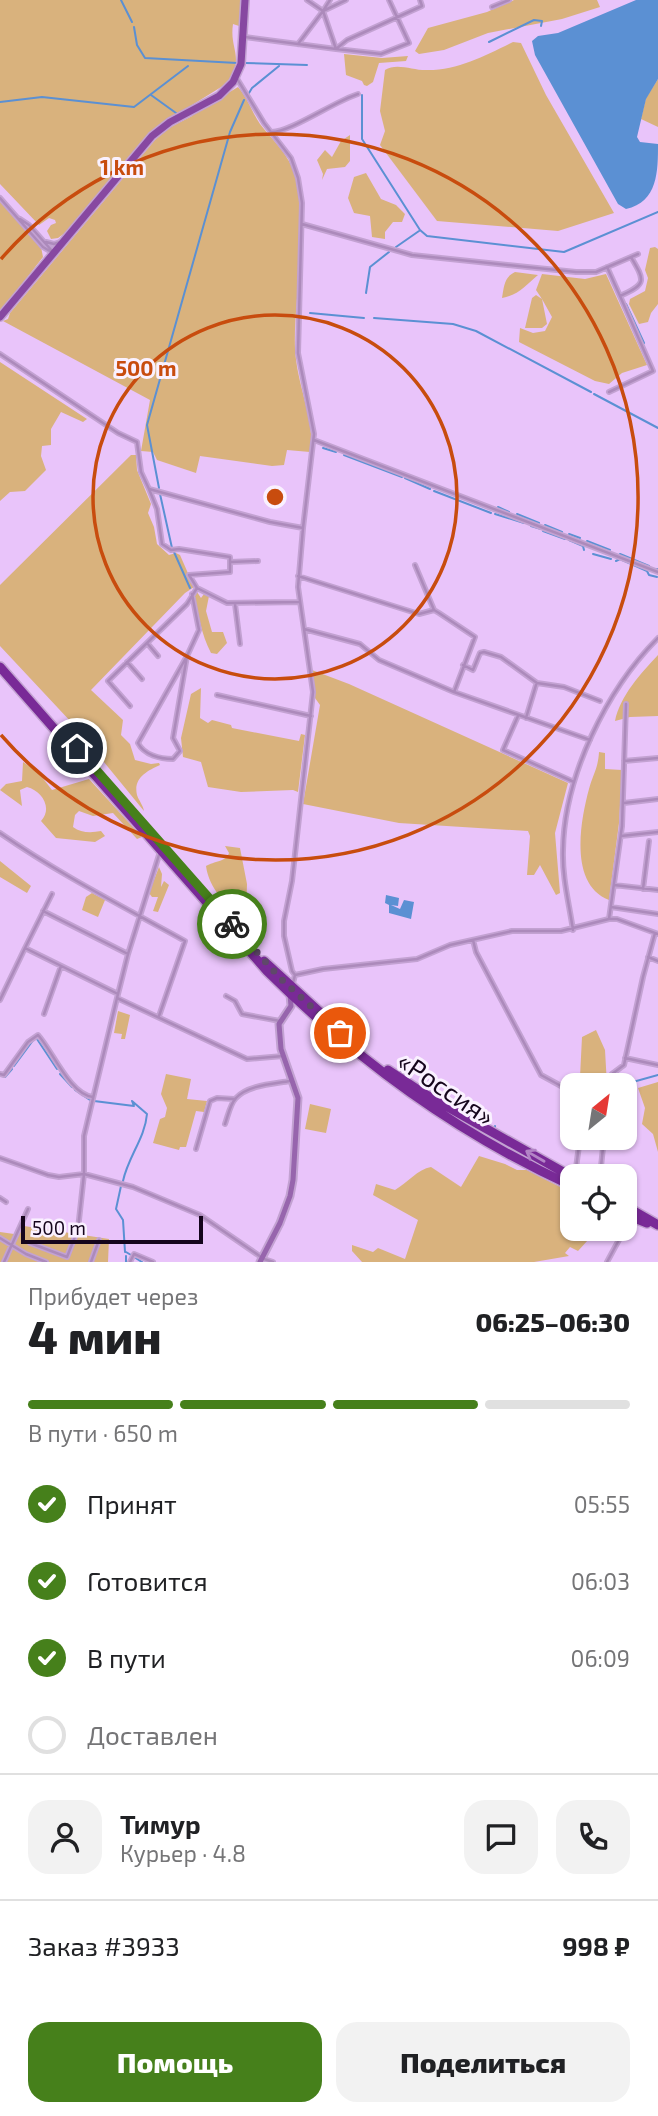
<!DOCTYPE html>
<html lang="ru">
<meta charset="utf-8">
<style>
:root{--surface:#fff;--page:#f2f2f2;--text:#202124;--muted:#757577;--line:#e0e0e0;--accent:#46801b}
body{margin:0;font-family:"Exo 2",sans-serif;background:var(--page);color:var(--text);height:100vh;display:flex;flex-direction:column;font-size:26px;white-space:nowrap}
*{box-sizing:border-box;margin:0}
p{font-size:23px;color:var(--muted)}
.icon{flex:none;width:38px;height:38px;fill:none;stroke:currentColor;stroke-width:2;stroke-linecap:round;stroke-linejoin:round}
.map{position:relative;height:1262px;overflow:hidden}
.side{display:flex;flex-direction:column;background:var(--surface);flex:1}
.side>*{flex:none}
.needle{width:46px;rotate:30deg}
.tools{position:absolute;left:560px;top:1073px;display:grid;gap:14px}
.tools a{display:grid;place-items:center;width:77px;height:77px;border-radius:14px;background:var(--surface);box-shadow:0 2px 5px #0004;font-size:35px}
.scale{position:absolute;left:21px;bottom:18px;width:182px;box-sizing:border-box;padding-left:7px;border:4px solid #15051c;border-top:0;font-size:19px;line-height:24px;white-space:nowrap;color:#15051c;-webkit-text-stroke:5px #faf1ff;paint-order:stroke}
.pin{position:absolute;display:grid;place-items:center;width:60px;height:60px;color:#fff;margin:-30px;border:4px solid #fff;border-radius:50%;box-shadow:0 2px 7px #0007}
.courier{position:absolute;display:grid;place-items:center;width:70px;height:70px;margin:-35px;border:5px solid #46801b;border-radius:50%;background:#fff;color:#222;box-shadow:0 2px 9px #0007}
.headline em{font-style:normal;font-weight:800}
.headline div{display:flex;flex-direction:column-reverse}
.headline{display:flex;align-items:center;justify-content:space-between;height:119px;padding:0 28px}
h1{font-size:46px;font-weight:800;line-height:52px}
.bar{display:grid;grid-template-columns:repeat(4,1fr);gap:10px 7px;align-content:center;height:84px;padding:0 28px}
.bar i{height:9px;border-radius:5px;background:var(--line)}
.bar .selected{background:var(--accent)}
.bar p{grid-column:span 4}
.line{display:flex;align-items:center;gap:18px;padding:0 28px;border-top:2px solid var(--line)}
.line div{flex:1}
.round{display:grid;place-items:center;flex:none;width:74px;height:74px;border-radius:21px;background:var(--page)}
ol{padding:0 28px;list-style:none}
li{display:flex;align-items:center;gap:21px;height:77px}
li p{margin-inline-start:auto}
li .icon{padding:7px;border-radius:50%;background:var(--accent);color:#fff;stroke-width:4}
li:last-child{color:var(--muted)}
li i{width:38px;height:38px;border:4px solid var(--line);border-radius:50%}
.primary-button{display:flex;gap:14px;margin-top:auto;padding:14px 28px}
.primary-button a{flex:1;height:80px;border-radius:21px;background:var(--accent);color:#fff;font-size:28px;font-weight:800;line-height:80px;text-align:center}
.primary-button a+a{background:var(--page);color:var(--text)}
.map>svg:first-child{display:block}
</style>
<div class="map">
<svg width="658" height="1262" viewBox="0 0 658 1262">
<rect width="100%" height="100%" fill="#e9c4fa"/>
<path fill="#d9b27d" d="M0,0H242L239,26L233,24C229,50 246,57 226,84L155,128L65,233L58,238L51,239L47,231L51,225L56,223L55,220L49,218L39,225L0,184Z
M514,0H597L600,7L562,19L488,33L444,50L419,54L415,51L428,28L487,12Z
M513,42L521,43L546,95L614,213L558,231L437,221L380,145L385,131L380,111L385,70C397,62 414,71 428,70C459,70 486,55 513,42Z
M344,54L382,58L408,56L406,61L379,63L373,82L367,86L364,85L362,81L346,75Z
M658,79V127L641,119L646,98Z
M238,87C247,97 252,112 260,124C271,138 284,150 292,167C312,216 293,296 295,349C297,384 312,413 312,449L310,452L287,450L284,465L272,466L200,456L196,473L157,460L153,452L141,451L150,400L3,321L8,319L10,313L155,140L169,128L192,116L193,114Z
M350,135V161L345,167L327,169L322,180L323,174L317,160L325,150L332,157L341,141Z
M366,173L381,199L396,205L405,214L402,222H393L385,232V239L372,237L370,216L354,213L348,198L354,177Z
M0,201L41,247L43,257L0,312Z
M655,247L658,249V304L651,313L648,322L639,324L629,304L630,299L645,291L648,278L645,270L650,248Z
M515,272L538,275C526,285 519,295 502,298C504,287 504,277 515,272Z
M542,274L585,279L606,274L647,365L622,373L609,384L595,381L519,342L520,328L533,333L545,331L552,317L542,299L547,324L542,328H525L532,298L536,295L542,299L536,290Z
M0,362L87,419L83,422L61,412L51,429V445L42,446L41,456L46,470L25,491L10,492L0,501Z
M131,455H136L137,470L151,504L148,513L154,527L157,544L169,555L176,553L180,555L194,587L185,593L91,690L123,720L121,735L130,744L135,760L151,764L159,763L160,765C147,771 133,778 137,795C139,801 143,805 144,811L72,723L0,646V585Z
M197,592L201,598L204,594L209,596L206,611L212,632H223L227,643L217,654L211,653C201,634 199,615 193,594Z
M658,655V716L630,717L615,721C620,696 641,673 658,655Z
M312,670L349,684L568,783L555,833L560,893L556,895L540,865L534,875H527L530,836L528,831L399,823L303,804L320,705L315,698Z
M201,688L200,718L208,723L212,720L231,725L232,728L299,741L301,734L305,735L298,792L293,790L241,792L208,787L201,762L183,757L181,738L191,694Z
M599,752L605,753V769L622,770L619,823L609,900C569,885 580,822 589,789C593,774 598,769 599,752Z
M23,762L38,772L52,790L89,779L142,837L137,839L113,813L93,816L79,811L75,815L73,827C81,833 91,833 101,831L105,836L95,842L56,838L41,821C53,808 42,791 27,787L20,790L22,806L0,790L6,784L22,781Z
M225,846L240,848L247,884L246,917L242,921C227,905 209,889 206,866C214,861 226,862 229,853Z
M0,861L31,886L27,893L0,877Z
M159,867L162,874L161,887L164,881L169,885L158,912L153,911L158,897H152L149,893Z
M92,893L105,900L98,917L82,910L86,897Z
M118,1011L130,1015L125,1039H121L122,1034L114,1033Z
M596,1030L605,1050L607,1085H572V1087L571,1086L580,1077L582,1037Z
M166,1074L191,1079L187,1099L207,1101L204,1112L196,1111L186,1147H180L179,1150L153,1143L160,1119L165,1117L167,1108L161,1094Z
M658,1082V1152L653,1134L642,1124L645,1108L638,1088Z
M310,1104L331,1109L326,1133L305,1129Z
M479,1156L505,1164L517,1170H527L572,1193V1228L598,1229L578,1251L570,1247L565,1253L569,1256L534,1262H362L352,1251V1245L373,1252L378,1248L405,1259L418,1220L373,1195L376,1184L395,1190C407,1183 418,1169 431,1167L461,1187Z
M24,1226L109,1239L108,1262H0V1232L14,1234Z"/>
<path fill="#5b90d3" d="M636,0H658V79L646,99L637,137L640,142L658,144C658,171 658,202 626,209L618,204L535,55L532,41L538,36L558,33Z
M386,895L399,898L398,906L391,905L400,909L404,900L414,902L411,919L389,913V905L385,903Z"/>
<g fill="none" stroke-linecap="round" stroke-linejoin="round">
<path stroke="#5b90d3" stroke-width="2" d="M121,0L132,22
M134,27L137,45L145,58L237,63
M489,42L534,20L542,21L541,26
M245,63L307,65
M249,93L252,88L279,66
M151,95L176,113
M362,95V139L420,230L427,236L564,252L658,212
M0,102L42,97L134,107L188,66
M396,247L419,231
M366,293L370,267L389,252
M626,304L644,343
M310,313L364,318
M374,318L453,324L476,331L591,392
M594,394L658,428
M323,448L336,452
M344,455L402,477
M405,478L430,489
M159,488L147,425L230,132L244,100
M434,491L491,513
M160,494L172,548L199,551
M498,507L509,512
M495,514L524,523
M517,514L539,523
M545,525L562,532
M531,526L541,529
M543,531L565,539
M569,534L580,538
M569,540L583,546L584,550
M587,541L610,550
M174,552L190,588
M593,554L611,559
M620,554L649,566
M616,561L620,559L647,571L649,575L657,577
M656,569H658
M37,1039L57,1069
M14,1066L34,1039
M60,1074L72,1087
M0,1075L5,1077L12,1069
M622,1085L658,1075
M75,1090L90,1100
M94,1101L134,1106L132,1101L147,1114C145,1138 128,1157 123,1181
M448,1112L492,1138
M495,1127V1126
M502,1144L556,1173
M121,1186L116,1209L123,1220L125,1252
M126,1252L131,1255
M126,1256V1262
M134,1257L142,1262"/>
<defs>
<path id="street" d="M307,0L323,11
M330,0L323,11L336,49L381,54L409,43L389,0
M492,7L509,0
M245,37L336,49L347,40L422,6L420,0
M298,44L323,11L346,0
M236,77L264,123L291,158L298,178L302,203L298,353L314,434L303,528L298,587L313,692L292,881L284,921V936L292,971L295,975
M271,132C289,133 335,101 358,94
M0,198L43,247L53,253
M20,219L29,225L53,252
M302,224L412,255L576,272H596L638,254
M46,242L54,244L60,242
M607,267L620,296C647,284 645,281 631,257
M0,354L118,433L137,442L141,472L149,489L270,522L303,528
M609,392L653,371L620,296
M314,440L658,572
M149,489L157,509L162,544L171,550L179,549L230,557V572L189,575L197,588
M230,562L258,561
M415,565L434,610
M298,576L419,614L434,610L439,613L475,637L454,692L590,740
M235,604L240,644
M304,629L360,644L379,660L454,692
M147,643L158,656
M187,656L138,743C144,755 160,759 173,759L180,751L173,738L187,656L199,630L192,594
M127,662L142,679
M463,665L473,670L480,653L484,652L501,657L537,683L564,687L600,701
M217,695L311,716
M130,706L108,681L187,604L197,588L227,603L299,602
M518,716L503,750L574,782
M526,718L536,685
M624,761L658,758
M624,803L658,799
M0,833C59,874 122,906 185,941L159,1016
M621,836L658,832
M159,855L128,954L117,998L247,1059L283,1056
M614,885L658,890
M643,889L649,841
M611,907L658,914
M43,911L128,954
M609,919L622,826L626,704
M573,930C569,903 562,877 563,850C564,776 607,689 658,638
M473,940L476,952L541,1075L572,1092
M25,948L52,894
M648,957L658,961
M293,983L295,975L323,969L417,959L450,945L512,931H561L609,919H617L658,934
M226,996L235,1001L242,1014L280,1021
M0,1000L25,948L118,994
M44,1014L61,966
M625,1058L658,1065
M0,1074L4,1075L28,1042L38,1035C52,1050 70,1095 93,1097
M612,1074L624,1065L643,977L655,933
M225,1124C228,1116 230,1104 236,1098C248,1085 273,1084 290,1081
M196,1149L210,1101L217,1098L234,1099
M0,1158L48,1175L59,1177L84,1174L133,1187L200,1215L264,1259L273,1262
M576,1168L580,1138
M600,1176L604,1138
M0,1198L6,1202
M0,1238L26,1254L46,1262
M30,1243L67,1257L78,1229L84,1174V1136L117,998
M4,1262L28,1209
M91,1262L99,1240
M130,1262L134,1254L153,1262
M607,1262L627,1225L633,1221"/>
<path id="secondary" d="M260,1262L280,1223L290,1196L293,1180L298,1098L281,1049L279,1024L291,1006L290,994"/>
<path id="primary" d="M0,317L152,136L170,122L219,96L233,82L241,64L245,0"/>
<path id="highway" d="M0,667L267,971C359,1062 455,1132 572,1186
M264,961L358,1047
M388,1070L423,1093L572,1177
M625,1206L658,1225
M625,1214L647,1223"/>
</defs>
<use href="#street" stroke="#c3a2d2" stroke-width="6"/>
<use href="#secondary" stroke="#c3a2d2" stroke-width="9"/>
<use href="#primary" stroke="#c3a2d2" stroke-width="10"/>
<use href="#highway" stroke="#c3a2d2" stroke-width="12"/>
<use href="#street" stroke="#ac8abb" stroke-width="2.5"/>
<use href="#secondary" stroke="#9765ad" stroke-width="5"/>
<use href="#primary" stroke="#8748a1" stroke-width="7"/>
<use href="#highway" stroke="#792a97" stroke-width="9"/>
</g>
<defs><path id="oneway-shaft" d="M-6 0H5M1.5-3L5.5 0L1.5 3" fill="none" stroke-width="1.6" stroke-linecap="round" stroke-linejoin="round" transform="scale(1.75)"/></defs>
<use stroke="#b384c6" href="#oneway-shaft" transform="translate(535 1156) rotate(-150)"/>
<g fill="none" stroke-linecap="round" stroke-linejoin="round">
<path stroke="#5f486a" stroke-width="7" stroke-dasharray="0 12.6" d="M232,924L280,978L340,1033"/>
<path stroke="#46801b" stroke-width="9" d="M77,748L232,924"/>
</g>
<g fill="none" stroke="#c84c0e" stroke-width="3.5">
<circle cx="275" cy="497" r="182"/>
<path d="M1 259A363 363 0 1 1 1 735"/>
</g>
<g text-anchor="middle" stroke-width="6" stroke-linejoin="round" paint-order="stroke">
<g font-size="26" fill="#15051c" stroke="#faf1ff">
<text transform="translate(446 1089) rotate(34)" y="9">«Россия»</text>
</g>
</g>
<circle cx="275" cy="497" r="10" fill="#c84c0e" stroke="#faf1ff" stroke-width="3.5"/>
<g font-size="21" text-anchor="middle" font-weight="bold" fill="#c84c0e" stroke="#faf1ff" stroke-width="6" stroke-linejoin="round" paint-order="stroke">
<text x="122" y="175">1 km</text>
<text x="146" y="376">500 m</text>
</g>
</svg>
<div class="tools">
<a><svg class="needle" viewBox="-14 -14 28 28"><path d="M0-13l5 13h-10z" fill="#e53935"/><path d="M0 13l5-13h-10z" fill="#757577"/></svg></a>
<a><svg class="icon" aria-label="locate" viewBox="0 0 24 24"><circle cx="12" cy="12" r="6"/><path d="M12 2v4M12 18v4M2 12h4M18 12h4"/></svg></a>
</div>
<div class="scale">500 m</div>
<div class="pin" style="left:340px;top:1033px;background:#ea580c"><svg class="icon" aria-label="bag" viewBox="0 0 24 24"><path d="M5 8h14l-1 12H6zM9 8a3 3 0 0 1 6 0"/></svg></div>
<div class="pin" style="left:77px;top:748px;background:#1f2937"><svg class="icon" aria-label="home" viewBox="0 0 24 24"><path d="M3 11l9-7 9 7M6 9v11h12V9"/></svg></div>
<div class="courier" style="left:232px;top:924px"><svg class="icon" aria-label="bike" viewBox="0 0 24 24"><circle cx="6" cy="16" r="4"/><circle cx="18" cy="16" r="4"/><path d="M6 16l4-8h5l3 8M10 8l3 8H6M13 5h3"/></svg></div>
</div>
<section class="side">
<div class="headline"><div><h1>4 мин</h1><p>Прибудет через</p></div><em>06:25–06:30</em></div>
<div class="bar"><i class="selected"></i><i class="selected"></i><i class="selected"></i><i></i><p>В пути · 650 m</p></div>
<ol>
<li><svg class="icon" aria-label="check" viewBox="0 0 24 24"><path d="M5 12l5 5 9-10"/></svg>Принят<p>05:55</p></li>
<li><svg class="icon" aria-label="check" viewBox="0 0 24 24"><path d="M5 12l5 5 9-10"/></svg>Готовится<p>06:03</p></li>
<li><svg class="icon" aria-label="check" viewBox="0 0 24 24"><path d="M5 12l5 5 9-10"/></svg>В пути<p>06:09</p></li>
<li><i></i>Доставлен</li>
</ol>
<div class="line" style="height:126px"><a class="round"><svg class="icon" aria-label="person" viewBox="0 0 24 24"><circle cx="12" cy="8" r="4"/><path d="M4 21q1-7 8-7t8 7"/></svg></a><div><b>Тимур</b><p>Курьер · 4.8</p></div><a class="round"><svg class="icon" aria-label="chat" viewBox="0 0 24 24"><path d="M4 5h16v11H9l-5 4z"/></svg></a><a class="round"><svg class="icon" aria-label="phone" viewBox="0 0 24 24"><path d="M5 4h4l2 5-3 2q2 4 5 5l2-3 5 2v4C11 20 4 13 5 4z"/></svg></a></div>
<div class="line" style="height:91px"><div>Заказ #3933</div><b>998 ₽</b></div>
<div class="primary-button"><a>Помощь</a><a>Поделиться</a></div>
</section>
